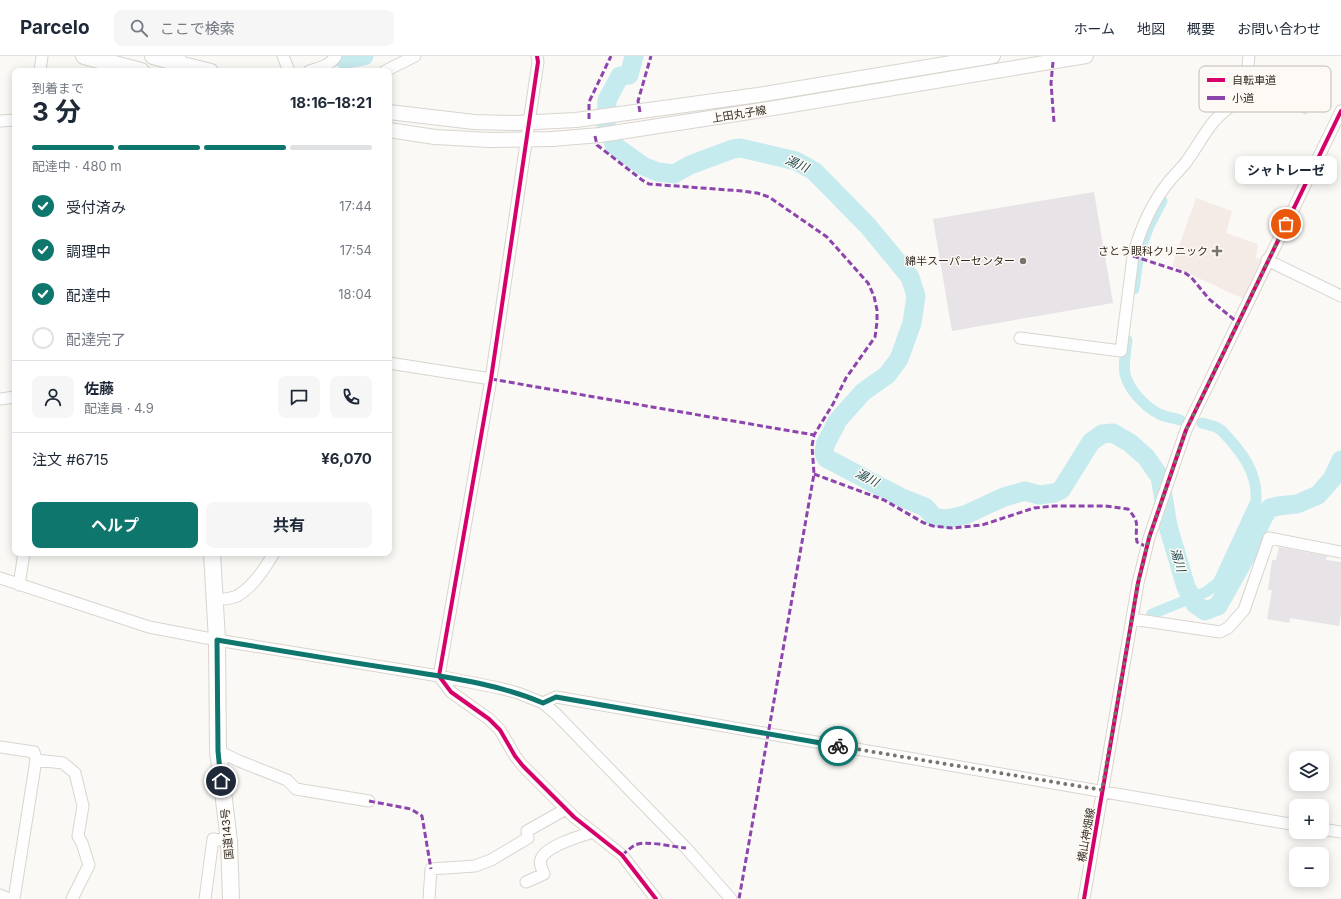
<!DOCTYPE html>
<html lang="ja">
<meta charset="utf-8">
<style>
:root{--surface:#fff;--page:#f6f6f7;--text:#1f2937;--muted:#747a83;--line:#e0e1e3;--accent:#0f766e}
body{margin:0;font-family:Inter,"Noto Sans JP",sans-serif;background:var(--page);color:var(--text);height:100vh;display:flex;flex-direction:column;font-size:15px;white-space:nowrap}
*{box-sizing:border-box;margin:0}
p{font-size:13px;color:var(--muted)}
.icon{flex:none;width:22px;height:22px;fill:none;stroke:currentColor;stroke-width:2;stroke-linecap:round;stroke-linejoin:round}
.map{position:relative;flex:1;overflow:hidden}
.drawer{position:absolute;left:12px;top:12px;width:380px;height:488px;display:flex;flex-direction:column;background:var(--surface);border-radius:8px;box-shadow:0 2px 10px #0003}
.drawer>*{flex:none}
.buttons{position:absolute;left:1289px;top:695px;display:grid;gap:8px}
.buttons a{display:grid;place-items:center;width:40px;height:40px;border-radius:8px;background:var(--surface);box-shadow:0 2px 10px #0003;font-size:20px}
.pin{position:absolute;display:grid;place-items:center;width:34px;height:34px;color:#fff;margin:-17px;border:2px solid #fff;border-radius:50%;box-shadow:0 1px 4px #0007}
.courier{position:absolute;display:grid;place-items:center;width:40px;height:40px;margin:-20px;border:3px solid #0f766e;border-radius:50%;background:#fff;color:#222;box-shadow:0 1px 5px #0007}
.bubble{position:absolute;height:28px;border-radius:8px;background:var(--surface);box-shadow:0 2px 10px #0003;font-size:13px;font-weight:700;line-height:28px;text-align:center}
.summary em{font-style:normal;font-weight:700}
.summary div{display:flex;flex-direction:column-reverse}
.summary{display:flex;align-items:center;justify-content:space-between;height:68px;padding:0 20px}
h1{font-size:26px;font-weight:700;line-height:30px}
.bar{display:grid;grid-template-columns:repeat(4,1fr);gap:6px 4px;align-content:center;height:48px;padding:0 20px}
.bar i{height:5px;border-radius:3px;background:var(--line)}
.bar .on{background:var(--accent)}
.bar p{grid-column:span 4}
.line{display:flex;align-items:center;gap:10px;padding:0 20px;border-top:1px solid var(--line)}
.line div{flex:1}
.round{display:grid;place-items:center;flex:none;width:42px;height:42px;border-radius:8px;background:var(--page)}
ol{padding:0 20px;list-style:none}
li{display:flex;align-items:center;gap:12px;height:44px}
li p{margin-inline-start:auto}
li .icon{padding:4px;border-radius:50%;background:var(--accent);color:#fff;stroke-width:4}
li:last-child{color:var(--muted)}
li i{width:22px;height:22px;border:2px solid var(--line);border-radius:50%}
.action{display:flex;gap:8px;margin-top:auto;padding:8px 20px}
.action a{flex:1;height:46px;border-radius:8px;background:var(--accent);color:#fff;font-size:16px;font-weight:700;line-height:46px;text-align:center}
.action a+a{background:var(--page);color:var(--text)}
header{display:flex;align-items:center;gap:24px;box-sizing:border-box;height:56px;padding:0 20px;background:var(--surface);border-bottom:1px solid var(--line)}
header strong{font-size:19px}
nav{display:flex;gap:22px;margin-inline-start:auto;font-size:14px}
.search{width:280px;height:36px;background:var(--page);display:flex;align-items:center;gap:10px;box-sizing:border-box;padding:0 14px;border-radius:8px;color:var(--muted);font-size:15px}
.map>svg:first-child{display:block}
</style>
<header>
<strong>Parcelo</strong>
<div class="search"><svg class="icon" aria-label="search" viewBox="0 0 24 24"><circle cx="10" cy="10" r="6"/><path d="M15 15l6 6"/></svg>ここで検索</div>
<nav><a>ホーム</a><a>地図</a><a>概要</a><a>お問い合わせ</a></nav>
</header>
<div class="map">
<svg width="1341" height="843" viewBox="0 0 1341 843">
<rect width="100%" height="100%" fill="#fbf9f6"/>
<path fill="#f4eae6" d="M1196,142L1232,155L1226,177L1258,188L1256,202L1262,204L1244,243L1172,210Z"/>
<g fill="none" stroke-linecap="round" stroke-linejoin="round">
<path stroke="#c6ebef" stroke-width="11" d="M1134,233L1139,197L1149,170L1162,145
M1127,284C1126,295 1123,307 1125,318C1129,334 1144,350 1159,358C1165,361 1173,362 1180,364
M1152,558L1206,536L1218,527L1256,445C1258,416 1241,395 1222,375L1216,371L1202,367"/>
<path stroke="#c6ebef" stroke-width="19" d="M339,0L344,3L364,0
M634,0L629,19L620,20L607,44L606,70L615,90L643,110L658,116L674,118L690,109L733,93L741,92L796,105L814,115L868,170L910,221L916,240L912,267L899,303L887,319L863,336L838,364L825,389L824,397L826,402L900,441L925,451L934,461L946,463L965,459L1004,441L1025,435L1039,439L1054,437L1061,434L1091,386L1102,378L1113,377L1130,387L1146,401L1160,421L1168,470L1186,531L1195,548L1205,555L1218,550L1245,502L1264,460L1270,452L1278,450L1297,448L1318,439L1332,423L1341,404"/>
</g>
<path fill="#e7e3e6" d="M1280,26L1314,42L1306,59L1272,42Z
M1094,136L1113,247L952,275L933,163Z
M1279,491L1327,500L1326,504L1341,506V558L1339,570L1290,562L1289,567L1267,563L1272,534H1268L1272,504H1276Z"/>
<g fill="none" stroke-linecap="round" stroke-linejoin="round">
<defs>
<path id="minor" d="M283,0L289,15
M537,0L538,6L491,323L439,620L451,636L489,663L500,674L515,700L523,710L574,761L622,799L656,843
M40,15L42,0
M309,15C320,12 329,10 336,0
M385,15L415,0
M0,65L15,64
M1267,204L1341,240
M1020,282L1121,295L1133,200C1140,174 1151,149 1167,128C1173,120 1181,113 1187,105C1197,91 1204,77 1215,64C1223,56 1232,49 1240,42C1248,30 1247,14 1249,0
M389,307L491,323
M0,343L15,341
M0,522L149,571L217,584L439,620L499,632L518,637L543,647L556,658L686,792L731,843
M19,529L24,497
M215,544C222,543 231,543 237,540C253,531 265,512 274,497
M1132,563L1220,576L1228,572L1244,554L1269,482L1341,496
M543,647L556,641L1296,769
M0,691L34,696L36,704L14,843
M218,695L239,705L287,724L296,733L369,745
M36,704L63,707L75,717L83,750L78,780L82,787L89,809L72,843
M1322,773L1341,776
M526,826L544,818C542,813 539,808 541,803C546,790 580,780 593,776
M0,839L9,843
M205,843L213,783L229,785
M429,843L431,813L475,810L491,804L528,782L527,775L566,753
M1084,843L1138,527L1149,482L1186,374L1341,55"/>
<path id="major" d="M178,0L179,7L211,15
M389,56L474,66L515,67L576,64L758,39L993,0
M389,74L435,81L490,84L552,83L600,79L756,55L1086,0"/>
<path id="highway" d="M84,0L141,15
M153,0L179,7L180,15
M212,497L217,584L218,695L229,785L231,843"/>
</defs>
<use href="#minor" stroke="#d9d4ce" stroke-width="13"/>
<use href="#major" stroke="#d9d4ce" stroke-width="16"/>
<use href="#highway" stroke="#d9d4ce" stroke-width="18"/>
<use href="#minor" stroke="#fefefe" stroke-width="11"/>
<use href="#major" stroke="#fefefe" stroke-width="14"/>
<use href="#highway" stroke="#fefefe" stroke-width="16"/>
<path stroke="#8e44ad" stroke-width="3" stroke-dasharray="6 3" stroke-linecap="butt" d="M1053,6L1051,27L1054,66
M640,56L638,45L651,0
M589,63V46L611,0
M595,80L597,89L642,124L649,128L742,135L757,137L769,141L827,181L868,227L874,240L877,254V266L875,281L846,322L833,348L814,379L812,390L814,418L739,843
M1133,200L1185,217L1191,221L1209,243L1237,266
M491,323L814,379
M814,418L884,444L924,467L933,470L952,472L982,469L1034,452L1054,450H1105L1128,453C1142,469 1134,469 1137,486L1147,491
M369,745L411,753L422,760L431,813
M622,799C626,796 630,792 635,789C646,784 673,791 686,792"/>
<defs>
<path id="cycleway" d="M537,0L538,6L491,323L439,620L451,636L489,663L500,674L515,700L523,710L574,761L622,799L656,843
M1084,843L1138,527L1149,482L1186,374L1341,55"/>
</defs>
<use href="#cycleway" stroke="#fdf9f4" stroke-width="6"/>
<use href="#cycleway" stroke="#d6006c" stroke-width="4"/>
</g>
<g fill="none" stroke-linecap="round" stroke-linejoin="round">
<path stroke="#78736c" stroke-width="4" stroke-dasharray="0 7.2" d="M838,690L1102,734L1138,527L1149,482L1186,374L1286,168"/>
<path stroke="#0f766e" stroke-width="5" d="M221,725L218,695L217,584C276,594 335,604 395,613C445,621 496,627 543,647L556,641L838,690"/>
</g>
<g fill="#78736c" stroke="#fdf9f4" stroke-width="1.5">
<path d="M1215 189h4v4h4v4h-4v4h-4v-4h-4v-4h4z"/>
<circle cx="1023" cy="205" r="4"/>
</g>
<g text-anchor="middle" stroke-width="3" stroke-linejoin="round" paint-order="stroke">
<g font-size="11" fill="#322b21" stroke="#fdf9f4">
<text transform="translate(739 58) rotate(-9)" y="4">上田丸子線</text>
<text transform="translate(227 778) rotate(-95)" y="4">国道143号</text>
<text transform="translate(1086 779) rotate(-80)" y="4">横山神畑線</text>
</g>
<g font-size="11" fill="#322b21" stroke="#fdf9f4" text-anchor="end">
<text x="1208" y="199">さとう眼科クリニック</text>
<text x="1015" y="209">綿半スーパーセンター</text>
</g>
<g font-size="12" font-style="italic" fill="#16454b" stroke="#fdf9f4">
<text transform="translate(797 108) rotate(23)" y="4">湯川</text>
<text transform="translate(867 422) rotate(27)" y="4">湯川</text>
<text transform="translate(1178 504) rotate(74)" y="4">湯川</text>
</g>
</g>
<rect x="1199" y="10" width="132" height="46" rx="6" fill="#fdf9f4" stroke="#c0bbb5" stroke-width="1"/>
<rect x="1207" y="22" width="18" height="4" fill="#d6006c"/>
<rect x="1207" y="40" width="18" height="4" fill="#8e44ad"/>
<g font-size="11" fill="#322b21">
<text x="1232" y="28">自転車道</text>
<text x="1232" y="46">小道</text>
</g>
</svg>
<div class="buttons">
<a><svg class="icon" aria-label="layers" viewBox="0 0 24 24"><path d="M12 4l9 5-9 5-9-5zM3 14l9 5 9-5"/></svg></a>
<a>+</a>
<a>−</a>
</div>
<div class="pin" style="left:1286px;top:168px;background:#ea580c"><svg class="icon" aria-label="bag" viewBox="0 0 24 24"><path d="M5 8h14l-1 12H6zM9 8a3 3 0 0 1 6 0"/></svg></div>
<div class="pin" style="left:221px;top:725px;background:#1f2937"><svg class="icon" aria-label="home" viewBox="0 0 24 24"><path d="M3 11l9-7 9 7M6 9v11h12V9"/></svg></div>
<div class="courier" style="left:838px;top:690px"><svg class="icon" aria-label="bike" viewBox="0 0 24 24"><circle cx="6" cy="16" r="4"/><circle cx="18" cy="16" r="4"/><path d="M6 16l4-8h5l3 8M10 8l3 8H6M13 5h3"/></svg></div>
<div class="bubble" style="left:1235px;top:100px;width:102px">シャトレーゼ</div>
<section class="drawer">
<div class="summary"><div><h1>3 分</h1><p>到着まで</p></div><em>18:16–18:21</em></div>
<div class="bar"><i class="on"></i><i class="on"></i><i class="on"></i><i></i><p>配達中 · 480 m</p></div>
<ol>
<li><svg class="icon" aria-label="check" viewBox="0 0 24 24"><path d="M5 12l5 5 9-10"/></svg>受付済み<p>17:44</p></li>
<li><svg class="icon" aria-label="check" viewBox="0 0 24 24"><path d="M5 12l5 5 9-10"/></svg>調理中<p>17:54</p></li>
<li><svg class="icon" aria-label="check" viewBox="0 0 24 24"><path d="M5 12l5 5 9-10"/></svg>配達中<p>18:04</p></li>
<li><i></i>配達完了</li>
</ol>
<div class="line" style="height:72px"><a class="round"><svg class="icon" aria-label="person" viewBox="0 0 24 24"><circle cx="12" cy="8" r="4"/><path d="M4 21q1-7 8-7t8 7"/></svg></a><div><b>佐藤</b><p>配達員 · 4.9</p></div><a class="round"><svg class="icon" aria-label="chat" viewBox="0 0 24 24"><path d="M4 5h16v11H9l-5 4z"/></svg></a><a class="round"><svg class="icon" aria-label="phone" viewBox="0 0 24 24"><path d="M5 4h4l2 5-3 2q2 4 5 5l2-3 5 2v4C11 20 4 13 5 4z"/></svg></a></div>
<div class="line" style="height:52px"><div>注文 #6715</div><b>¥6,070</b></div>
<div class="action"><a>ヘルプ</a><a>共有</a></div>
</section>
</div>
